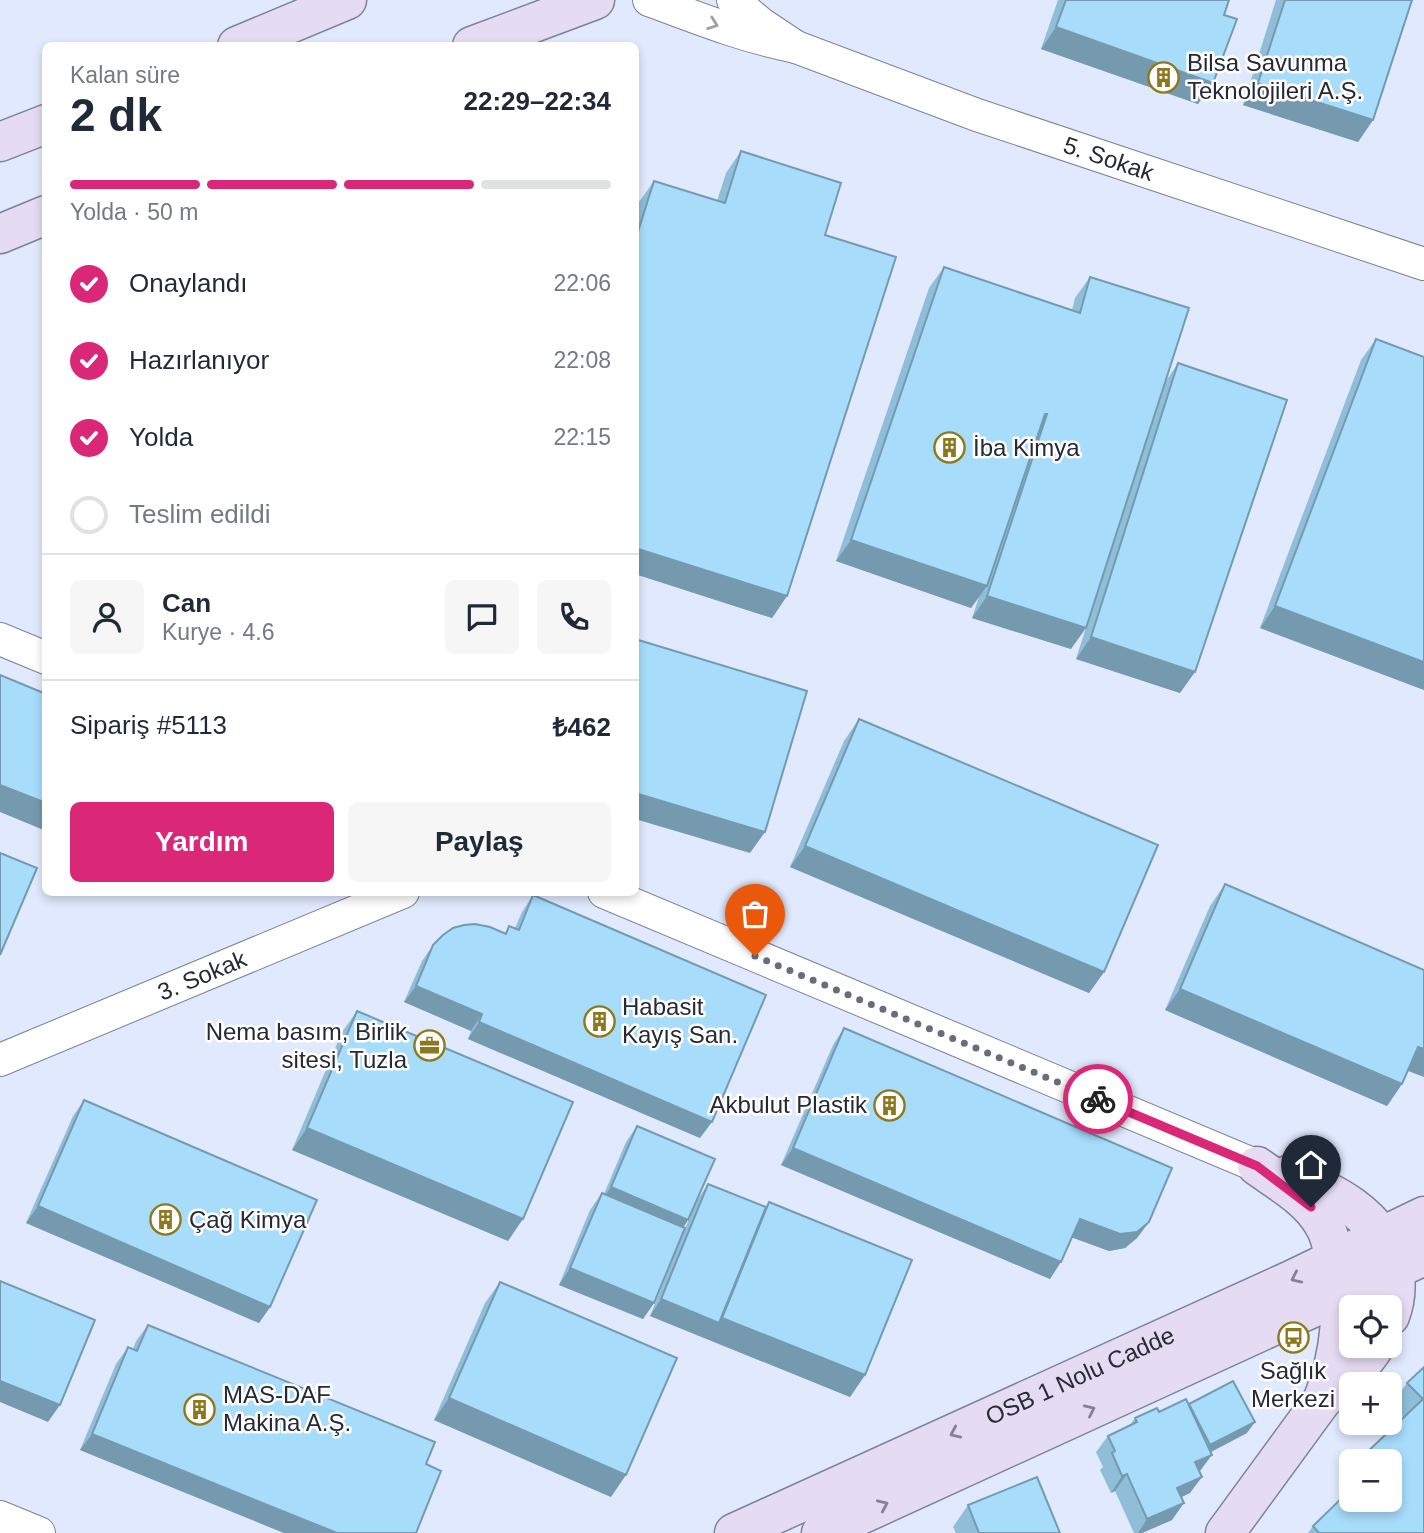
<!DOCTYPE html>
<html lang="tr">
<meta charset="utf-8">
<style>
:root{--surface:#fff;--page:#f6f6f7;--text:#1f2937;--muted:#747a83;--line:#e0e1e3;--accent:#db2777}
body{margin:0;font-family:Arial,sans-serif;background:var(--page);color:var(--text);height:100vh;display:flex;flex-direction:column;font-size:26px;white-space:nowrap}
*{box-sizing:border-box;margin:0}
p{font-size:23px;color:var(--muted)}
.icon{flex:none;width:38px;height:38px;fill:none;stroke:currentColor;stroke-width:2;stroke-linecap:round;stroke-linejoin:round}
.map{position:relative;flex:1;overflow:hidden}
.drawer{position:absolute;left:42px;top:42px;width:597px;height:854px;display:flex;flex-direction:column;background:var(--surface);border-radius:10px;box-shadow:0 4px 10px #0003}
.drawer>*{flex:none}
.tools{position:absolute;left:1339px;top:1295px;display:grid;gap:14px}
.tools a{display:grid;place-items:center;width:63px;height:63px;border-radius:10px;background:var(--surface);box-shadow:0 4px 10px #0003;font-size:35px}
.pin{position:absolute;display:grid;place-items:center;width:60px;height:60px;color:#fff;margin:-72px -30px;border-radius:50% 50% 50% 0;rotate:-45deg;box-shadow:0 0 7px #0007}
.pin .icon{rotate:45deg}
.courier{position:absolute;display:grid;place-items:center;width:70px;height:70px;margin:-35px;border:5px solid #db2777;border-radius:50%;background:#fff;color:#222;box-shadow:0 2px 9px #0007}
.headline em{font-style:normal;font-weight:700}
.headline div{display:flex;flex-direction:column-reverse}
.headline{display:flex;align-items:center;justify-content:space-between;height:119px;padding:0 28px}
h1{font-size:46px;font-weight:700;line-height:52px}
.bar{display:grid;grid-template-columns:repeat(4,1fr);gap:10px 7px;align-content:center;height:84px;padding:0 28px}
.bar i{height:9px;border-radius:5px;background:var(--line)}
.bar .on{background:var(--accent)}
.bar p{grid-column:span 4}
.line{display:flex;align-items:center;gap:18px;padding:0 28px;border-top:2px solid var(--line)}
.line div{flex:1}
.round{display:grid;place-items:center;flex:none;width:74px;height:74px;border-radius:10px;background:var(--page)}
ol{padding:0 28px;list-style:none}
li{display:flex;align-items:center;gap:21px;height:77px}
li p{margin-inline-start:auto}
li .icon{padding:7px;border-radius:50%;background:var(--accent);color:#fff;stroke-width:4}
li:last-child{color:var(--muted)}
li i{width:38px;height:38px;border:4px solid var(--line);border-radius:50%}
.button{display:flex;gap:14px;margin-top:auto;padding:14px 28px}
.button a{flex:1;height:80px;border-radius:10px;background:var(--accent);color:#fff;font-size:28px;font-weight:700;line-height:80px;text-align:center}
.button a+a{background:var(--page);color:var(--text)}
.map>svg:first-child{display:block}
</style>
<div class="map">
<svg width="1424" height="1533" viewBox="0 0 1424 1533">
<rect width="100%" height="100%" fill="#e1e9fe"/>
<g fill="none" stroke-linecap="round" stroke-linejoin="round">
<defs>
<g id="street">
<path d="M649,0C697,18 745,37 796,47L760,23L733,0"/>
<path id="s1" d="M796,47L977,115L1424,264"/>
<path d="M0,639L46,658"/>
<path d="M604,892L1257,1166"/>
<path id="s2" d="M0,1060L403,892"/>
<path d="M0,1517L39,1533"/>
</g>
<g id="secondary">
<path d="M237,46L347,0"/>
<path d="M472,46L595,0"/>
<path d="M0,142L46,124"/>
<path d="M0,234L46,215"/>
<path d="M1257,1166C1279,1182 1308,1198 1322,1222C1329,1232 1332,1245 1334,1257C1345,1307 1341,1351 1323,1399C1342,1384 1362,1367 1375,1346"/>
<path d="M1288,1175C1331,1190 1381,1215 1393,1263C1397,1281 1397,1298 1390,1316"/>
<path id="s3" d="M734,1533L1289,1281L1424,1216"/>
<path d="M821,1533L1330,1300L1424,1256"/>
<path d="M1225,1533L1323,1399"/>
</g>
</defs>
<use href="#street" stroke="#7b839a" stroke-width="34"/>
<use href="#secondary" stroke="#7b839a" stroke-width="41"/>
<use href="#street" stroke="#fff" stroke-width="32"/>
<use href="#secondary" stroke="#e5dbf2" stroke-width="38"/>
</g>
<path fill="#90bdd8" d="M1058,0H1229L1198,104L1041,49Z
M1276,0H1412L1373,120L1358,142L1243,105Z
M741,151L825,235L787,596L772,618L635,574V215L639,202L654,181L717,201L726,173Z
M944,267L1072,310L1075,298L1090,277L1166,381L1178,363L1180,693L1076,659L1095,599L1071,649L972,618L979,597L971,608L836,561L929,288Z
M1376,339L1424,690L1260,628L1361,360Z
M859,719L1104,972L1089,993L790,867L844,741Z
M1225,884L1408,1071L1402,1084L1387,1106L1165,1010L1210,906Z
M533,895L700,1138L468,1039L471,1031L404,1002L422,961L433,945L505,933L509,926L515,928L522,912Z
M357,1011L508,1241L292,1150L342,1032Z
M844,1028L1149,1222L1137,1238L1125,1248L1109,1251L1072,1237L1050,1279L781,1165L833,1045Z
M84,1100L270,1307L259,1323L26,1223L73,1116Z
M637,1126L698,1199L708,1184L766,1207L769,1202L865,1375L850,1397L650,1316L691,1214L684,1227L654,1303L643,1319L559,1285L590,1210L602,1193L604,1194L626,1142Z
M500,1282L611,1497L434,1420L485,1303Z
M148,1325L426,1464L416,1533H284L80,1450L116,1364L128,1347L133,1349L136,1341Z
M1424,1367V1533H1308L1313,1526L1390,1461H1359L1362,1457L1404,1417L1392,1404L1407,1383Z
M1189,1405L1247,1433L1211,1452L1199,1472L1190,1493L1181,1497L1172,1520L1142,1533H1134L1115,1491L1111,1493L1100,1470L1103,1467L1096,1452L1108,1436L1130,1425L1135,1418Z
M1351,1473V1482L1347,1478Z
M968,1505L1060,1533H956L953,1527Z"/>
<path fill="#759ab0" d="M1056,27L1213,83L1198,104L1041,49Z
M1258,83L1373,120L1358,142L1243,105Z
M851,540L987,586L971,608L836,561Z
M635,548L787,596L772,618L635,574Z
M987,596L1086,628L1071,649L972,618Z
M1275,606L1424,662V690L1260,628Z
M1091,637L1195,672L1180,693L1076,659Z
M0,785L46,803V831L0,812Z
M635,793L765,832L750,853L635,819Z
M805,846L1104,972L1089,993L790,867Z
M416,986L482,1014L471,1031L404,1002Z
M1180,989L1402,1084L1387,1106L1165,1010Z
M479,1022L712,1122L700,1138L468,1039Z
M1418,1047L1424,1049V1077L1403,1069Z
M307,1128L523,1219L508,1241L292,1150Z
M793,1148L1061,1262L1050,1279L781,1165Z
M611,1187L688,1220L677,1237L599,1204Z
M38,1206L270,1307L259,1323L26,1223Z
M1080,1219L1149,1222L1137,1238L1125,1248L1109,1251L1068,1236Z
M570,1268L654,1303L643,1319L559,1285Z
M661,1299L719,1323L722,1318L865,1375L850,1397L650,1316Z
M0,1381L60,1405L48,1422L0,1402Z
M449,1398L626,1475L611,1497L434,1420Z
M1255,1422L1247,1433L1203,1456L1210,1445Z
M92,1434L337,1533H284L80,1450Z
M1212,1455L1200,1471L1183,1479L1195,1462Z
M1127,1474L1115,1491L1111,1493L1122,1476Z
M1202,1477L1190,1493L1165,1505L1177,1488Z
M1184,1503L1172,1520L1142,1533H1138L1147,1519Z"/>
<path fill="#a7dcfb" stroke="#759ab0" stroke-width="2" d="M1066,0H1229L1224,15L1237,19L1213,83L1056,27Z
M1285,0H1412L1373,120L1258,83Z
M741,151L841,183L825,235L896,257L787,596L635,548V241L654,181L725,203Z
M944,267L1080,313L1090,277L1189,308L1086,628L987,596L1047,414H1045L987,586L851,540Z
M1376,339L1424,357V662L1275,606Z
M1178,363L1287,400L1195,672L1091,637Z
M635,639L807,691L765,832L635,793Z
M0,675L46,694V803L0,785Z
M859,719L1158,845L1104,972L805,846Z
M0,853L37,868L0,955Z
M1225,884L1424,970V1049L1418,1047L1402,1084L1180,989Z
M533,895L766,995L712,1122L479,1022L482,1014L416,986L433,945L443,935L453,928L464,925L475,924L490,927L506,934L509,926L519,930Z
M357,1011L573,1102L523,1219L307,1128Z
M844,1028L1172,1168L1149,1222L1137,1232L1120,1234L1080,1219L1061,1262L793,1148Z
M84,1100L317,1200L270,1307L38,1206Z
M637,1126L715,1159L688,1220L611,1187Z
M708,1184L766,1207L719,1323L661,1299Z
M602,1193L685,1228L654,1303L570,1268Z
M769,1202L912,1260L865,1375L722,1318Z
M0,1281L95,1320L60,1405L0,1381Z
M500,1282L677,1358L626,1475L449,1398Z
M148,1325L435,1442L426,1464L441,1471L416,1533H337L92,1434L128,1347L137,1351Z
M1424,1367V1533H1319L1313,1526L1351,1489V1500H1390V1461H1367L1362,1457L1423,1399L1407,1383Z
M1233,1381L1255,1422L1210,1445L1189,1404Z
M1186,1399L1212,1455L1195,1462L1202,1477L1177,1488L1184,1503L1147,1519L1127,1474L1122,1476L1112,1453L1115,1451L1108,1436L1137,1422L1135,1418L1157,1408L1159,1412Z
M1037,1477L1060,1533H979L968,1505Z"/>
<defs><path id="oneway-chevron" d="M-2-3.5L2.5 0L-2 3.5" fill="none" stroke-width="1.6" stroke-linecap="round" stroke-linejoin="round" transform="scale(1.75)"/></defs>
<use stroke="#9e9fa4" href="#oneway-chevron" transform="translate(713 24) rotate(20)"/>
<g stroke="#868293">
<use href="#oneway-chevron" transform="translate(1296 1278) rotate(155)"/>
<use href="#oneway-chevron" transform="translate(1090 1410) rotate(-25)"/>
<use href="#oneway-chevron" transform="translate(955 1433) rotate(156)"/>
<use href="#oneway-chevron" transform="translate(883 1505) rotate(-24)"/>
</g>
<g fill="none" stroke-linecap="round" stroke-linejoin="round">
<path stroke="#686d7b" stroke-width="7" stroke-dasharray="0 12.6" d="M755,956L1098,1099"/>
<path stroke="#db2777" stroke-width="9" d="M1098,1099L1257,1166L1311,1207"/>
</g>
<defs>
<symbol id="building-ring" viewBox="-11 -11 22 22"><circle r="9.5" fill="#fff" stroke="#8d781d" stroke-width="1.5"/><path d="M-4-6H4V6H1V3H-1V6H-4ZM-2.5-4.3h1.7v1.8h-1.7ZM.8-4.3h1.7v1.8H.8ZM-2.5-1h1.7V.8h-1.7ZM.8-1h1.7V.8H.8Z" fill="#8d781d"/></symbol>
<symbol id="office-ring" viewBox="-11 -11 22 22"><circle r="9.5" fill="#fff" stroke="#8d781d" stroke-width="1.5"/><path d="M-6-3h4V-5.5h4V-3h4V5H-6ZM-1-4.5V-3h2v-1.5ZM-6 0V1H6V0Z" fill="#8d781d"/></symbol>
<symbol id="bus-ring" viewBox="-11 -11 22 22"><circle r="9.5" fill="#fff" stroke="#8d781d" stroke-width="1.5"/><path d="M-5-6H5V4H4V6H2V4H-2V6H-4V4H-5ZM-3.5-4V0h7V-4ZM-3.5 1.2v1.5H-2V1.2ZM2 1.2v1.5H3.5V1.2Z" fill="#8d781d"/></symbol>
</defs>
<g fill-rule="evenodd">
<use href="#building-ring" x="1146" y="60" width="35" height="35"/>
<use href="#building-ring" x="932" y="430" width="35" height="35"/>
<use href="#building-ring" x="582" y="1004" width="35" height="35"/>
<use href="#office-ring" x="412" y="1028" width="35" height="35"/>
<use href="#building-ring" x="872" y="1088" width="35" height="35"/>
<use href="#building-ring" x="148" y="1202" width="35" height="35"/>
<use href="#bus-ring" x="1276" y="1320" width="35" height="35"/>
<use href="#building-ring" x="182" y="1392" width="35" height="35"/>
</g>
<g text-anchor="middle" stroke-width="5" stroke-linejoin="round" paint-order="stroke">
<g font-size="24" fill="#272a34" stroke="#fff" text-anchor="start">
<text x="1187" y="71">Bilsa Savunma<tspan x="1187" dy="28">Teknolojileri A.Ş.</tspan></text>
<text x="973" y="456">İba Kimya</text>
<text x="622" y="1015">Habasit<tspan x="622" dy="28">Kayış San.</tspan></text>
<text x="407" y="1040" text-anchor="end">Nema basım, Birlik<tspan x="407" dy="28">sitesi, Tuzla</tspan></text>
<text x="867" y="1113" text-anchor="end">Akbulut Plastik</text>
<text x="189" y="1228">Çağ Kimya</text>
<text x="1293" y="1379" text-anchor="middle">Sağlık<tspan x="1293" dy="28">Merkezi</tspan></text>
<text x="223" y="1403">MAS-DAF<tspan x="223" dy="28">Makina A.Ş.</tspan></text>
</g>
<g font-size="24" fill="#272a34" stroke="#fff">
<text dy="8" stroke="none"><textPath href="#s1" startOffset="332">5. Sokak</textPath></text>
<text dy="8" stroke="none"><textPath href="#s2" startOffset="219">3. Sokak</textPath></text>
<text dy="8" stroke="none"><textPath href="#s3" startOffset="380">OSB 1 Nolu Cadde</textPath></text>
</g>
</g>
</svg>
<div class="tools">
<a><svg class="icon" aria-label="locate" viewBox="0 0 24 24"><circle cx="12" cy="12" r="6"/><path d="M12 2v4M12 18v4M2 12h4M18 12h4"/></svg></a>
<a>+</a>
<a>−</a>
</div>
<div class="pin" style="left:755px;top:956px;background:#ea580c"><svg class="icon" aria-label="bag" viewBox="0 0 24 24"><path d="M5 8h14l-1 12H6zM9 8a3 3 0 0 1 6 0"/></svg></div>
<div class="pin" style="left:1311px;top:1207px;background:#1f2937"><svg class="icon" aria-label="home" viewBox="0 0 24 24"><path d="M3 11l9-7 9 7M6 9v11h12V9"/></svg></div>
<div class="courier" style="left:1098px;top:1099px"><svg class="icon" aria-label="bike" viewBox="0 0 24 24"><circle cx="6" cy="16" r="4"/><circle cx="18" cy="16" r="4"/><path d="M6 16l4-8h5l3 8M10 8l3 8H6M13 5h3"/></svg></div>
<section class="drawer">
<div class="headline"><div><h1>2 dk</h1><p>Kalan süre</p></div><em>22:29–22:34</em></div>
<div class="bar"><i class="on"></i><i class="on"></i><i class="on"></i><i></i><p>Yolda · 50 m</p></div>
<ol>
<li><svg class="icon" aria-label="check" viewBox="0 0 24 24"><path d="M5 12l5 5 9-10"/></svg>Onaylandı<p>22:06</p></li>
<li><svg class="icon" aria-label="check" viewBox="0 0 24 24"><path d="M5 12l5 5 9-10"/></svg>Hazırlanıyor<p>22:08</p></li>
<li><svg class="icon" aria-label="check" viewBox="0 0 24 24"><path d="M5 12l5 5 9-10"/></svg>Yolda<p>22:15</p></li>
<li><i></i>Teslim edildi</li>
</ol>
<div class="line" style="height:126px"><a class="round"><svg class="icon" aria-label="person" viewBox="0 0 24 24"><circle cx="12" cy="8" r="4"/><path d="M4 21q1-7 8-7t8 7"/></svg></a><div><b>Can</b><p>Kurye · 4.6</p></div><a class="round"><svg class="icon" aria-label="chat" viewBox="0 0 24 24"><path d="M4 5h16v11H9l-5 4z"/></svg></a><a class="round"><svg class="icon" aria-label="phone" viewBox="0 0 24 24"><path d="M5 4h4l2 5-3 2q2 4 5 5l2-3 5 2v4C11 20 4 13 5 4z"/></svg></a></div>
<div class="line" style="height:91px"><div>Sipariş #5113</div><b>₺462</b></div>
<div class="button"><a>Yardım</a><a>Paylaş</a></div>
</section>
</div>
